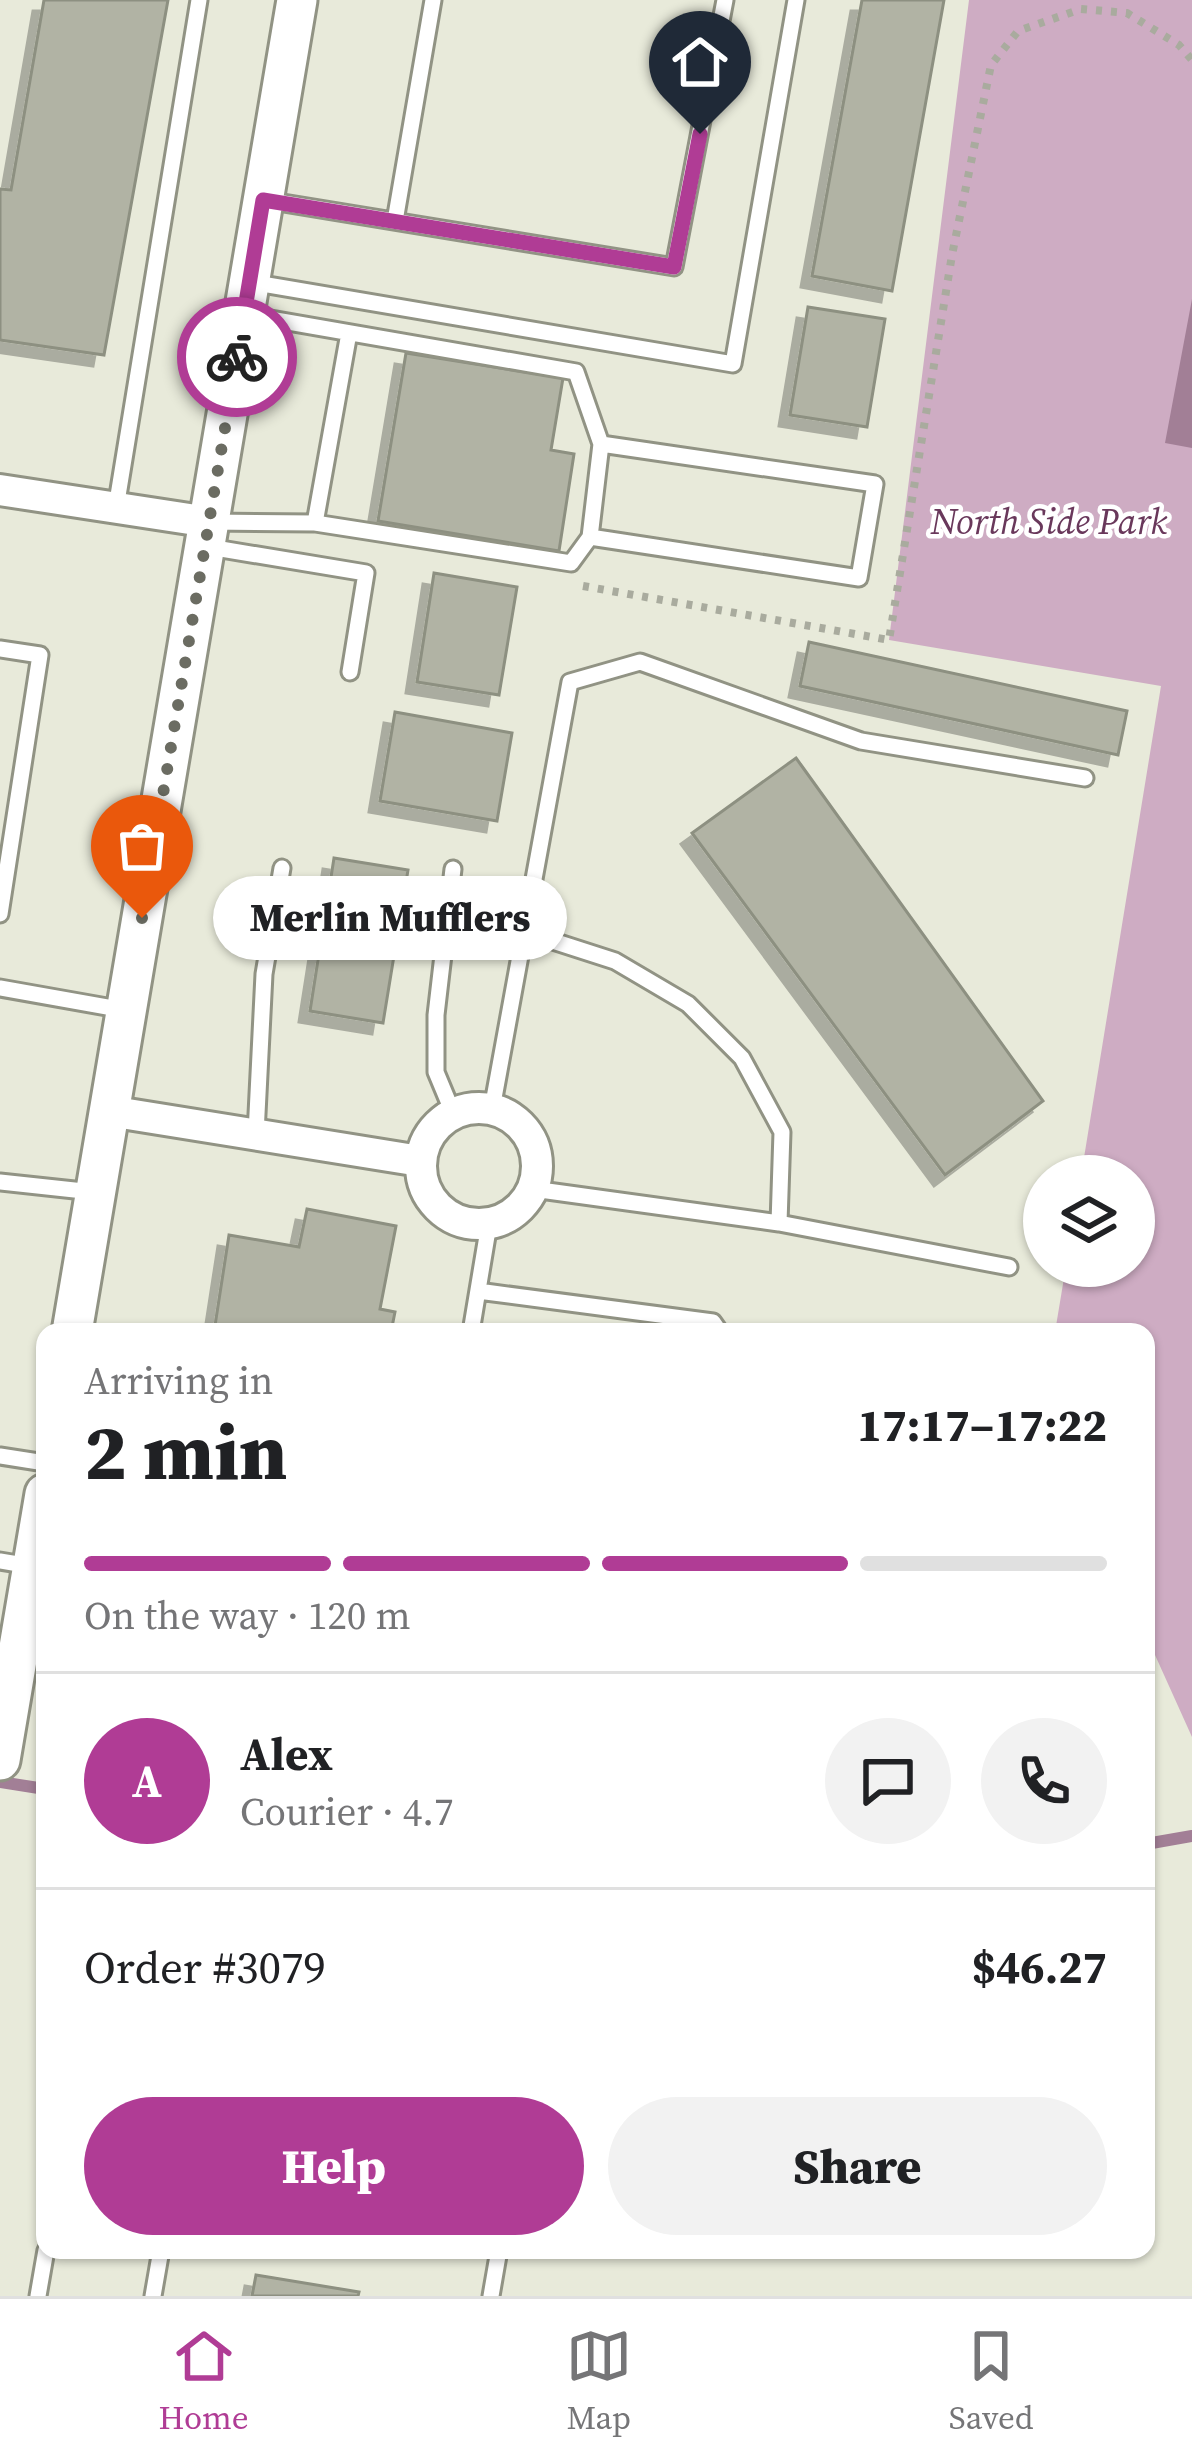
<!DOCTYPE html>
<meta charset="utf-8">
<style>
:root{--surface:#fff;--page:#f2f2f2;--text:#202124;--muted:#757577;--line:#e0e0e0;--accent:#b03c95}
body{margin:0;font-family:"Source Serif 4",serif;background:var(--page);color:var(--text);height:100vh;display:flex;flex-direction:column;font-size:45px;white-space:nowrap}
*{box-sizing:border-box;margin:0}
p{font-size:39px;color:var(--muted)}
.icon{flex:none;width:66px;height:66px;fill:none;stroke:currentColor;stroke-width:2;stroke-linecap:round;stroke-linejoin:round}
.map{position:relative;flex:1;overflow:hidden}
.drawer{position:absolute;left:36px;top:1323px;width:1119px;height:936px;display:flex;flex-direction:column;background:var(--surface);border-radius:24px;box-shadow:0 3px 9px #0004}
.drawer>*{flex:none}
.controls{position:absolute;left:1023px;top:1155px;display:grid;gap:24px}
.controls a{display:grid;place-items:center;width:132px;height:132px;border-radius:50%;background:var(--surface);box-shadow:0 3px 9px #0004;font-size:60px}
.pin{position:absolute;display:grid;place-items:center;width:102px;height:102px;color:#fff;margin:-123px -51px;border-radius:50% 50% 50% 0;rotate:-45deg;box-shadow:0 0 12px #0007}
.pin .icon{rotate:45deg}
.courier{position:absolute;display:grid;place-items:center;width:120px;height:120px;margin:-60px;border:9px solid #b03c95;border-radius:50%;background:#fff;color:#222;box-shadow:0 3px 15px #0007}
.bubble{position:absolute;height:84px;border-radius:42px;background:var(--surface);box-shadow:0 3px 9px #0004;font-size:39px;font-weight:800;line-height:84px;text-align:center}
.headline em{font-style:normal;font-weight:800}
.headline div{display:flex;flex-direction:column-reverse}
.headline{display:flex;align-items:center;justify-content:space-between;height:204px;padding:0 48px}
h1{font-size:78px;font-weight:800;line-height:90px}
.bar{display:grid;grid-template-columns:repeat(4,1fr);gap:18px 12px;align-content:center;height:144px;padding:0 48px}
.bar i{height:15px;border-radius:9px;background:var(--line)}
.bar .active{background:var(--accent)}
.bar p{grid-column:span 4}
.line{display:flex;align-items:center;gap:30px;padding:0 48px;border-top:3px solid var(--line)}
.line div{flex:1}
.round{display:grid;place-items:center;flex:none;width:126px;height:126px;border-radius:63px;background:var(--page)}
.cta{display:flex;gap:24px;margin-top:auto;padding:24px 48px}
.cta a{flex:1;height:138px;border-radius:72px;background:var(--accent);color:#fff;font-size:48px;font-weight:800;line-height:138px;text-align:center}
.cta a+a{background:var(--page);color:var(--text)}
.tabs{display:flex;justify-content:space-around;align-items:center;height:168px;border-top:3px solid var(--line);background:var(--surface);font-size:33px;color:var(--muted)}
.tabs a{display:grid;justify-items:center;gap:6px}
.tabs .active{color:var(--accent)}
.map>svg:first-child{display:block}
</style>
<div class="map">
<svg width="1192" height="2296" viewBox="0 0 1192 2296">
<defs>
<filter id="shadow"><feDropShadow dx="-11" dy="11" stdDeviation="0" flood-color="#0004"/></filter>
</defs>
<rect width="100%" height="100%" fill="#e8eada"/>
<path fill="#ceacc3" d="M969,0H1192V1737L1146,1635V1332H1055L1066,1266H1134V1176H1081L1161,686L889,640Z"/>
<path fill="#a27f96" d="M1192,299V448L1165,443Z"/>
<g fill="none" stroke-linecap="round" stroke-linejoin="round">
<path stroke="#a27f96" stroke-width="12" d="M0,1782L45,1789
M1146,1844L1192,1836"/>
</g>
<path fill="#b1b3a4" stroke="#8d9081" stroke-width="3" filter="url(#shadow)" d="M44,0H168L104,355L0,340V189L11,190Z
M862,0H944L892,291L812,276Z
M808,307L885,319L867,427L790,415Z
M406,353L563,378L551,450L574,454L559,551L378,521Z
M434,573L517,587L499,695L417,682Z
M809,642L1127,711L1118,755L800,686Z
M395,712L512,733L497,821L380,801Z
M796,758L1043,1101L945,1175L692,833Z
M334,858L408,870L383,1023L310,1011Z
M307,1209L396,1226L380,1309L395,1312L391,1332H214L229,1235L299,1247Z
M256,2275L359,2292L358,2296H252Z"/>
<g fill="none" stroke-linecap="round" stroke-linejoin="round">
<defs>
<path id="service" d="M265,200L674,267L725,0
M395,221L433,0
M250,282L733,364L796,0
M116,508L199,0
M210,522L315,523L571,563L590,537L601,444L576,372L247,315
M315,523L349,333
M590,537L859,578L875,484L601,444
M209,547L366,573L350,672
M0,649L40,655L0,914
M525,932L615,961L688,1004L742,1058L782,1132L779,1223
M0,988L124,1010
M492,1109L570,682L640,662L861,741L1085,778
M453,1113L436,1072V1015L453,869
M256,1134L264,974L282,868
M0,1182L93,1192
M533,1189L779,1223L1009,1267
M478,1291L713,1322L720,1332
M471,1332L489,1224
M0,1456L45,1463
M0,1561L30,1566
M38,2296L46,2250
M153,2296L161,2250
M491,2296L499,2250"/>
<path id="minor" d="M0,490L209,522
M421 1166a58 58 0 1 1 116 0a58 58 0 1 1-116 0Z
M109,1111L420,1161"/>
<path id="tertiary" d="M72,1332L297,0
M0,1760L45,1494"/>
</defs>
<use href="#service" stroke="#919384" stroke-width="21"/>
<use href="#minor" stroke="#919384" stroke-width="36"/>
<use href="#tertiary" stroke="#919384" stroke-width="45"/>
<path stroke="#a9ab9e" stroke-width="8" stroke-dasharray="6 9" stroke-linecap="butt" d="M583,586L889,640L952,255L991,65L1018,31L1081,9L1127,13L1179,45L1192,60"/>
<use href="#service" stroke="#fff" stroke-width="15"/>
<use href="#minor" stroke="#fff" stroke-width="30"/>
<use href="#tertiary" stroke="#fff" stroke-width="39"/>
</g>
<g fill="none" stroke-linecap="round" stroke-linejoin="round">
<path stroke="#6b6c62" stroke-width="12" stroke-dasharray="0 21.6" d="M142,918L237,357"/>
<path stroke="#b03c95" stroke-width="15" d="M237,357L263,200L674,267L700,134"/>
</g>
<g text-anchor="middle" stroke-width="9" stroke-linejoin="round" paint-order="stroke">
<g font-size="36" font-style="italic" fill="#69385b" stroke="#fff">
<text x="1049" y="534">North Side Park</text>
</g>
</g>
</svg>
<div class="controls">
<a><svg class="icon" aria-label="layers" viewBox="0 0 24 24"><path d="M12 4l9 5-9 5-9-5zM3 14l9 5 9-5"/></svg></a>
</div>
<div class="pin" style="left:142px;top:918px;background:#ea580c"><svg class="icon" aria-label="bag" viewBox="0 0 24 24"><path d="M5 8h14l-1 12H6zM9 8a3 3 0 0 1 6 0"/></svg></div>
<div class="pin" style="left:700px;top:134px;background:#1f2937"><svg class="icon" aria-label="home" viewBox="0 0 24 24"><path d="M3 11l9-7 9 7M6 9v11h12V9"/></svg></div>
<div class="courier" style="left:237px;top:357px"><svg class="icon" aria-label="bike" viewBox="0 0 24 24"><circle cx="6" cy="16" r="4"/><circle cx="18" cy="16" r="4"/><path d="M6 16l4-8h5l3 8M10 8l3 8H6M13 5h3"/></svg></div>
<div class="bubble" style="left:213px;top:876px;width:354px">Merlin Mufflers</div>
<section class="drawer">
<div class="headline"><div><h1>2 min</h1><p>Arriving in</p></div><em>17:17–17:22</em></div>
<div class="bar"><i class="active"></i><i class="active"></i><i class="active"></i><i></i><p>On the way · 120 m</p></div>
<div class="line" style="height:216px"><b class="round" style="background:var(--accent);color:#fff">A</b><div><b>Alex</b><p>Courier · 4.7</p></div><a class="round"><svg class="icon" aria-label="chat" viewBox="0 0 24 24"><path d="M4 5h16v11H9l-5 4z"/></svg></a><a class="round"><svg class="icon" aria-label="phone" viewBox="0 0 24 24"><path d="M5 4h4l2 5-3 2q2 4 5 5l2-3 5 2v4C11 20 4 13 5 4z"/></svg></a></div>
<div class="line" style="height:156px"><div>Order #3079</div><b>$46.27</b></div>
<div class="cta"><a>Help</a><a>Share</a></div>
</section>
</div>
<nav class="tabs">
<a class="active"><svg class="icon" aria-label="home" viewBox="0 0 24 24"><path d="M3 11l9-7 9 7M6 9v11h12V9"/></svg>Home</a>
<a><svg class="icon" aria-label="map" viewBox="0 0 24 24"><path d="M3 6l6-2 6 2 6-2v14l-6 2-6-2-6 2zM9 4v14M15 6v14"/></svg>Map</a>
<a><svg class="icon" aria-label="saved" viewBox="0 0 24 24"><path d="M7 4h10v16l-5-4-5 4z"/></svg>Saved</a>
</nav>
